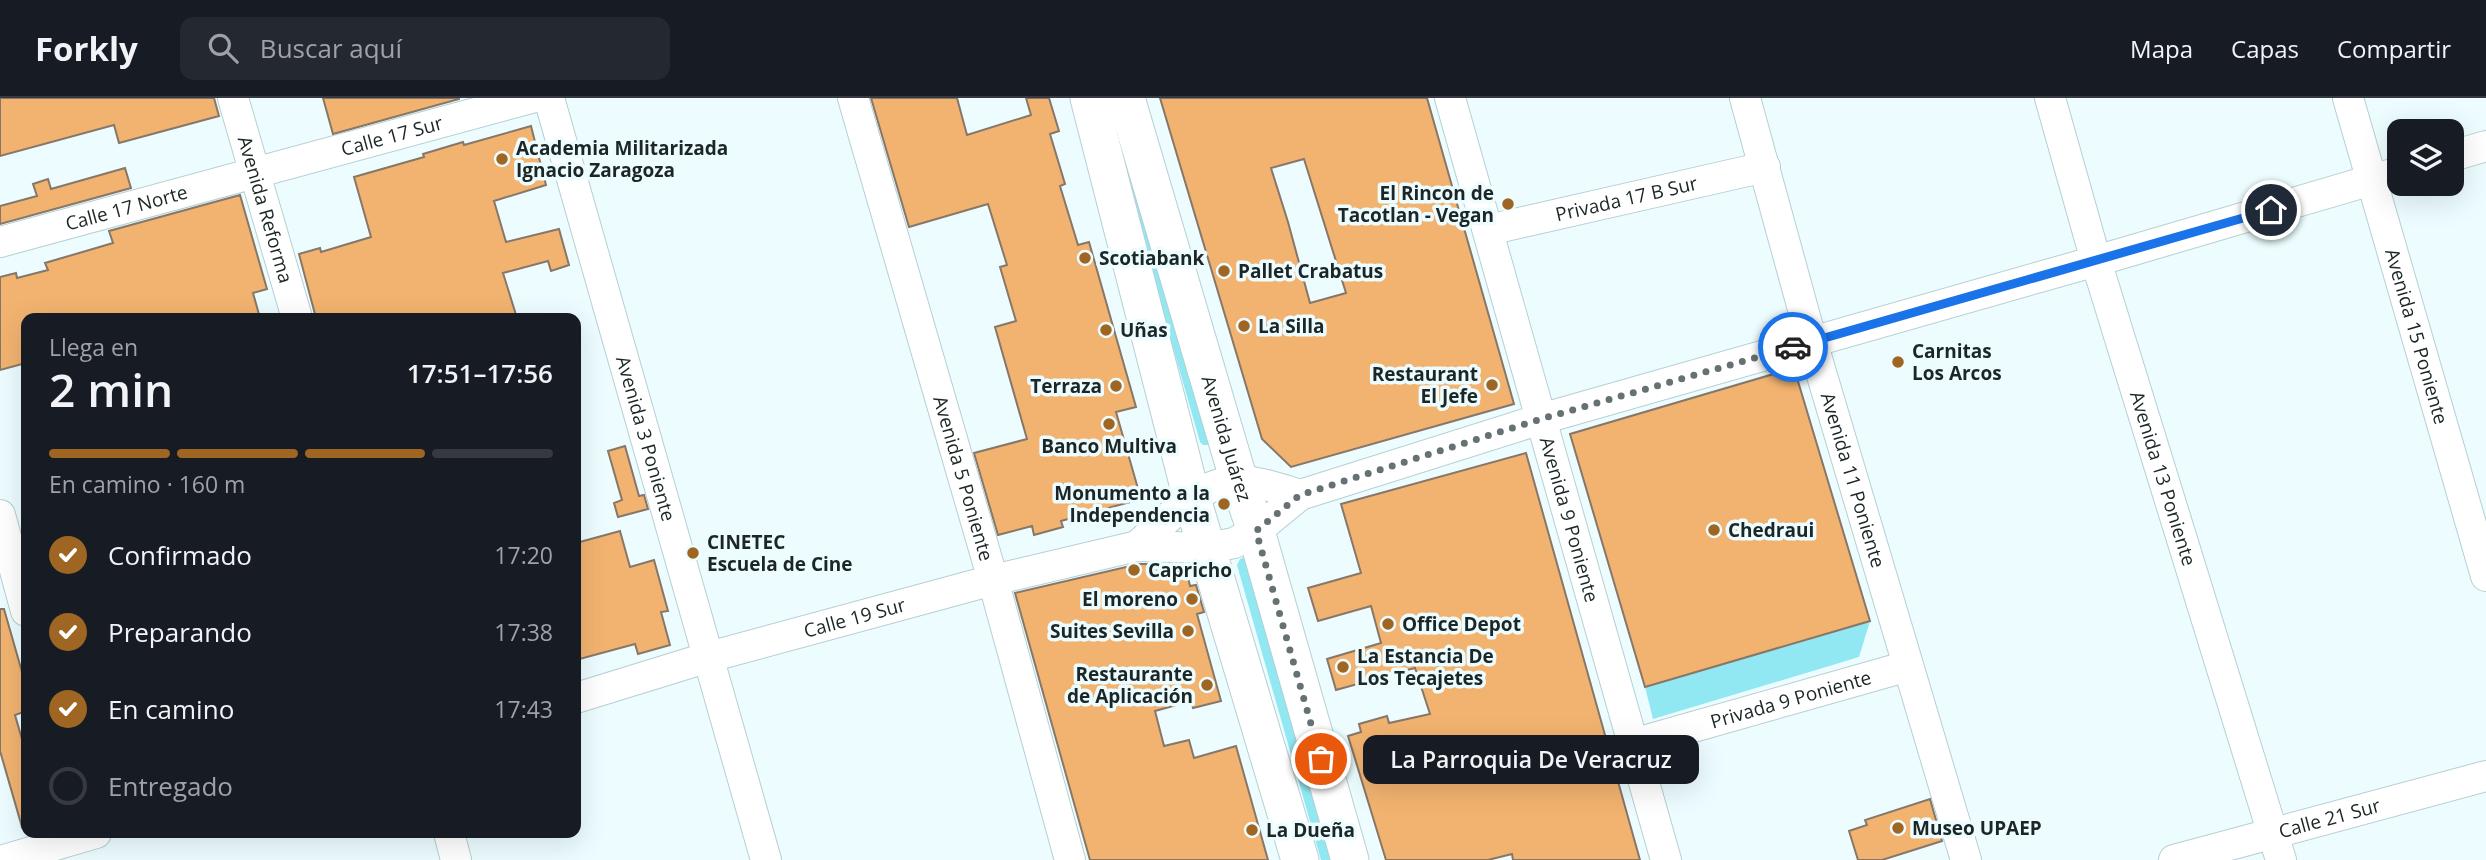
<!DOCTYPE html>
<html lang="es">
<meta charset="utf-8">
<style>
:root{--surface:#171b24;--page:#242831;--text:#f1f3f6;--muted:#9ea1a6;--line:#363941;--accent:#9e6622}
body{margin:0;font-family:"Open Sans",sans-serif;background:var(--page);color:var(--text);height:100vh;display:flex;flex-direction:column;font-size:26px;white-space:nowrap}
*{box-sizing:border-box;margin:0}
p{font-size:23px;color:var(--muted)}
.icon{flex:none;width:38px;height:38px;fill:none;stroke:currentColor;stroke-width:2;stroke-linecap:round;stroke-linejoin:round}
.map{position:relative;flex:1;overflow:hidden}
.sheet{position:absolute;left:21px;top:215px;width:560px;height:525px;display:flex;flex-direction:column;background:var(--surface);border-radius:14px;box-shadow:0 7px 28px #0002}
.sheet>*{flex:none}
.buttons{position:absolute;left:2387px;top:21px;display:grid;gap:14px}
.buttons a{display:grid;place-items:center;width:77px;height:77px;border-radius:14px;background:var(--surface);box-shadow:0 7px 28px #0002;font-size:35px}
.pin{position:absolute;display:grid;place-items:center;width:60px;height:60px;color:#fff;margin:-30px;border:4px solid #fff;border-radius:50%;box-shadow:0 2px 7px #0007}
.courier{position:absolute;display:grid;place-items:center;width:70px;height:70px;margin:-35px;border:5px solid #1a73e8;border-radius:50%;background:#fff;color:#222;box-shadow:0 2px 9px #0007}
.bubble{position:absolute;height:49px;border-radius:14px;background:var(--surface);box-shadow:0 7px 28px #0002;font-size:23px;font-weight:600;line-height:49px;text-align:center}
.overview em{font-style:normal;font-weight:600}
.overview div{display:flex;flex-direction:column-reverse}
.overview{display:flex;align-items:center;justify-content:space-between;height:119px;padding:0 28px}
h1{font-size:46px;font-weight:600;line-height:52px}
.bar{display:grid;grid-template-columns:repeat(4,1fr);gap:10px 7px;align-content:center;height:84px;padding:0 28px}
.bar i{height:9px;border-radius:5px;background:var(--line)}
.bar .selected{background:var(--accent)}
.bar p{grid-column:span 4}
ol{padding:0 28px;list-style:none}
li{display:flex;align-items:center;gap:21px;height:77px}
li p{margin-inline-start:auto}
li .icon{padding:7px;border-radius:50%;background:var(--accent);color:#fff;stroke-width:4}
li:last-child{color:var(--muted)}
li i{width:38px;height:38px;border:4px solid var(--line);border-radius:50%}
header{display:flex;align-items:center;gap:42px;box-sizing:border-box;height:98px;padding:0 35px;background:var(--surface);border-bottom:2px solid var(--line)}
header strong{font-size:33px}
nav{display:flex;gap:38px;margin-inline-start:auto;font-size:24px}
.search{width:490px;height:63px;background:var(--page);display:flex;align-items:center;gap:18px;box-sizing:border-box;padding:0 24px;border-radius:14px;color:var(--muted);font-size:26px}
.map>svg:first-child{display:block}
</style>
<header>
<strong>Forkly</strong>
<div class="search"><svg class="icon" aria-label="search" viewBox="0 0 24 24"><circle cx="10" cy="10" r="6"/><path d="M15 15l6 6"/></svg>Buscar aquí</div>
<nav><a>Mapa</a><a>Capas</a><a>Compartir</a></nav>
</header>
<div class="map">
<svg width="2486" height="762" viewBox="0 0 2486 762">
<rect width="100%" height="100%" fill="#edfdff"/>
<path fill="#91e8f2" d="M1102,0H1117L1210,347H1203L1200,344Z
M1244,459L1336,762H1321L1237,467L1240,461Z
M1870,523L1859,559L1653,621L1645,589Z"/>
<path fill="#f2b370" stroke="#867769" stroke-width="2" fill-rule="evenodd" d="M0,0H214L219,18L119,45L114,27L0,58Z
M323,0H459V1L333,36Z
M871,0H957L967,37L1031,17L1026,0H1049L1059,33L1050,36L1065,86L1060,88L1078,147L1089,144L1136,309L1116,314L1141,401L1061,423L1063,429L1034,437L1032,428L998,437L974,355L1027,341L995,229L1016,223L1000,169L1007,167L988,106L909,129Z
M1160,0H1427L1514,306L1291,369L1262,341ZM1304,61L1346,195L1310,205L1288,124L1271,70Z
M531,28L546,87L494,103L506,144L559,131L569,167L551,173L548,163L503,175L517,220H316L299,156L320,150L321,154L371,139L354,79L424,59L423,56L463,44L464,47Z
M125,70L131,90L0,126V108L37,98L33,86L48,81L51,91Z
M240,97L267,191L253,195L260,220H26V265L0,272V179L16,175L17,180L48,172L45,165L113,145L109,133Z
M1794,270L1870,523L1645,589L1570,336Z
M625,348L639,398L644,397L648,411L618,419L614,405L622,402L608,353Z
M1526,355L1640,762H1513L1512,756L1488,762H1386L1348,638L1361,634L1359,626L1387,618L1389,625L1430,616L1415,570L1336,592L1327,561L1381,545L1371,508L1318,523L1308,490L1361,475L1341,406Z
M620,433L630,469L654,462L668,513L661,514L670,547L638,556L635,546L576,562V445Z
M1139,466H1168L1188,479L1190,488L1196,487L1204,514L1197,516L1221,603L1193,610L1191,603L1155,613L1164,648L1189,642L1194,660L1236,648L1268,762H1090L1015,495Z
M0,511H4L26,588V613L15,617L26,655V728L22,729L0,653Z
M1930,701L1942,743L1882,762H1858L1849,733L1867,727L1865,722Z"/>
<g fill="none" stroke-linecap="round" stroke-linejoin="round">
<defs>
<g id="minor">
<path id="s1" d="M233,0L297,220"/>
<path id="s2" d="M549,0L766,762"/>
<path id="s3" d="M853,0L993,482L1070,762"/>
<path id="s4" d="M1450,0L1666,762"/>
<path id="s5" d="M1745,0L1812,244L1966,762"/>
<path id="s6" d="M2050,0L2096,163L2281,762"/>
<path id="s7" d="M2348,0L2486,478"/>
<path d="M2452,58L2486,48"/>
<path id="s8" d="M1488,132L1765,69"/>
<path id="s9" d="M0,144L531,0"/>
<path d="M0,417L26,513"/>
<path d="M1137,448C1166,424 1200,381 1241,383C1261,384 1281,391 1300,397"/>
<path id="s10" d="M576,600L709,559L993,482L1137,448L1208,450L1234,445L1256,433L1300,397L1541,321L2096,163L2399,74"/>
<path id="s11" d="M1633,646L1908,568"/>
<path d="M449,735L456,762"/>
<path d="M4,762L96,735"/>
<path id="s12" d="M2174,762L2486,678"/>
</g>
<g id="major">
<path d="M1089,0L1192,401L1300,762"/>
<path id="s13" d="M1126,0L1239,383L1256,433L1350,762"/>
</g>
</defs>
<use href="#minor" stroke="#b5cfd2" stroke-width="32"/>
<use href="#major" stroke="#b5cfd2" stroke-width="39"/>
<use href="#minor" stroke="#fff" stroke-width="30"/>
<use href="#major" stroke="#fff" stroke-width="37"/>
</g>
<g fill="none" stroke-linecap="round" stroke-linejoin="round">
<path stroke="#657173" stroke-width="7" stroke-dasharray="0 12.6" d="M1321,661L1256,433L1300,397L1541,321L1793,249"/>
<path stroke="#1a73e8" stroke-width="9" d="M1793,249L2271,112"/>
</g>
<g fill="#9e6622" stroke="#edfdff" stroke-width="2.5">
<circle cx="502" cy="61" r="7"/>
<circle cx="1508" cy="106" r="7"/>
<circle cx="1085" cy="160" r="7"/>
<circle cx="1224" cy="173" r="7"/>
<circle cx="1244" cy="228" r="7"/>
<circle cx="1106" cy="232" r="7"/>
<circle cx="1898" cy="264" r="7"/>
<circle cx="1492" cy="287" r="7"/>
<circle cx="1116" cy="288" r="7"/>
<circle cx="1109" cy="326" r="7"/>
<circle cx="1224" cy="406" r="7"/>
<circle cx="1714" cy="432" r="7"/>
<circle cx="693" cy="455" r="7"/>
<circle cx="1134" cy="472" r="7"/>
<circle cx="1192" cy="501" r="7"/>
<circle cx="1388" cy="526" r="7"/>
<circle cx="1188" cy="533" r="7"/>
<circle cx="1343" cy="569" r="7"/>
<circle cx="1207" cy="587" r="7"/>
<circle cx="1898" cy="730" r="7"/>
<circle cx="1252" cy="732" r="7"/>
</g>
<g text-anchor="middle" stroke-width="7" stroke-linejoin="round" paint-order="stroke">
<g font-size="19" fill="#1c2627" stroke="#edfdff">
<text dy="7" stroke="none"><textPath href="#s9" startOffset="406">Calle 17 Sur</textPath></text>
<text dy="7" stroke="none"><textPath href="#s8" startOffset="142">Privada 17 B Sur</textPath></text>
<text dy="7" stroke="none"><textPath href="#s9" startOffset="131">Calle 17 Norte</textPath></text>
<text dy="7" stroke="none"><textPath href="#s1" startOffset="116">Avenida Reforma</textPath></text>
<text dy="7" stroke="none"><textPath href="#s7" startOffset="248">Avenida 15 Poniente</textPath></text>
<text dy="7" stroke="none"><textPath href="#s2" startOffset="354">Avenida 3 Poniente</textPath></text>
<text dy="7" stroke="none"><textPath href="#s13" startOffset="355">Avenida Juárez</textPath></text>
<text dy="7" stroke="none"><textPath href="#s3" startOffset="396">Avenida 5 Poniente</textPath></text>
<text dy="7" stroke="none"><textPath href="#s6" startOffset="397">Avenida 13 Poniente</textPath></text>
<text dy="7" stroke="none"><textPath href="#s5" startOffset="397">Avenida 11 Poniente</textPath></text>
<text dy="7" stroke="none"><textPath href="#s4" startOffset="438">Avenida 9 Poniente</textPath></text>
<text dy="7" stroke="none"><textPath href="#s10" startOffset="290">Calle 19 Sur</textPath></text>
<text dy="7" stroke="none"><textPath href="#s11" startOffset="164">Privada 9 Poniente</textPath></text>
<text dy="7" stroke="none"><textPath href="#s12" startOffset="161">Calle 21 Sur</textPath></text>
</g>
<g font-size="19" font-weight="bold" fill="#1c2627" stroke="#edfdff" text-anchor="start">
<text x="516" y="57">Academia Militarizada<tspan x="516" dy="22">Ignacio Zaragoza</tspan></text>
<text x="1494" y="102" text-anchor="end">El Rincon de<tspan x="1494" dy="22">Tacotlan - Vegan</tspan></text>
<text x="1099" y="167">Scotiabank</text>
<text x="1238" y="180">Pallet Crabatus</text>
<text x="1258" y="235">La Silla</text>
<text x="1120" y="239">Uñas</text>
<text x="1912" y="260">Carnitas<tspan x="1912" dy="22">Los Arcos</tspan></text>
<text x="1478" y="283" text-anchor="end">Restaurant<tspan x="1478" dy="22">El Jefe</tspan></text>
<text x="1102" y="295" text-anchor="end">Terraza</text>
<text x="1109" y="355" text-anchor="middle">Banco Multiva</text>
<text x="1210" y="402" text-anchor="end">Monumento a la<tspan x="1210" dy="22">Independencia</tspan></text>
<text x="1728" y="439">Chedraui</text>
<text x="707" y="451">CINETEC<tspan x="707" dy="22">Escuela de Cine</tspan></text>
<text x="1148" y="479">Capricho</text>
<text x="1178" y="508" text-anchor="end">El moreno</text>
<text x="1402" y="533">Office Depot</text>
<text x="1174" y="540" text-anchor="end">Suites Sevilla</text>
<text x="1357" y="565">La Estancia De<tspan x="1357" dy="22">Los Tecajetes</tspan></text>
<text x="1193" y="583" text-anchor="end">Restaurante<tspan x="1193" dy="22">de Aplicación</tspan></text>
<text x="1912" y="737">Museo UPAEP</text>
<text x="1266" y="739">La Dueña</text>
</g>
</g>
</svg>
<div class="buttons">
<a><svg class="icon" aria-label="layers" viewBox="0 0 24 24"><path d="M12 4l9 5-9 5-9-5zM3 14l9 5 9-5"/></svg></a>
</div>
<div class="pin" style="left:1321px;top:661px;background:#ea580c"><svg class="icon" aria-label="bag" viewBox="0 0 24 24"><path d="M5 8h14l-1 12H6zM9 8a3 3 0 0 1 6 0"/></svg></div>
<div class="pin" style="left:2271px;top:112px;background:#1f2937"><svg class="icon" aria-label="home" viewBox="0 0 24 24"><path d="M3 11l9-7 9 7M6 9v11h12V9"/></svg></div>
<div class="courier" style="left:1793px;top:249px"><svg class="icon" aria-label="car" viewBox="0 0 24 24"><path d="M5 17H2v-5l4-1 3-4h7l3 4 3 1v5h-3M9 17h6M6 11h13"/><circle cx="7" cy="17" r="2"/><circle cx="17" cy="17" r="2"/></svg></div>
<div class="bubble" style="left:1363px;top:637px;width:336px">La Parroquia De Veracruz</div>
<section class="sheet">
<div class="overview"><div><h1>2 min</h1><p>Llega en</p></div><em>17:51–17:56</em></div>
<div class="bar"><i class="selected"></i><i class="selected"></i><i class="selected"></i><i></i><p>En camino · 160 m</p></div>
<ol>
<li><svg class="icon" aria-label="check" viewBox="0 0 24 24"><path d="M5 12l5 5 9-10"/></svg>Confirmado<p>17:20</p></li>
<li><svg class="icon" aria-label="check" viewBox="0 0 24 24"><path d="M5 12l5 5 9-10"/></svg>Preparando<p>17:38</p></li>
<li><svg class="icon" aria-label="check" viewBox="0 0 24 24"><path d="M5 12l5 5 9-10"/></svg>En camino<p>17:43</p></li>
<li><i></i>Entregado</li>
</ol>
</section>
</div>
